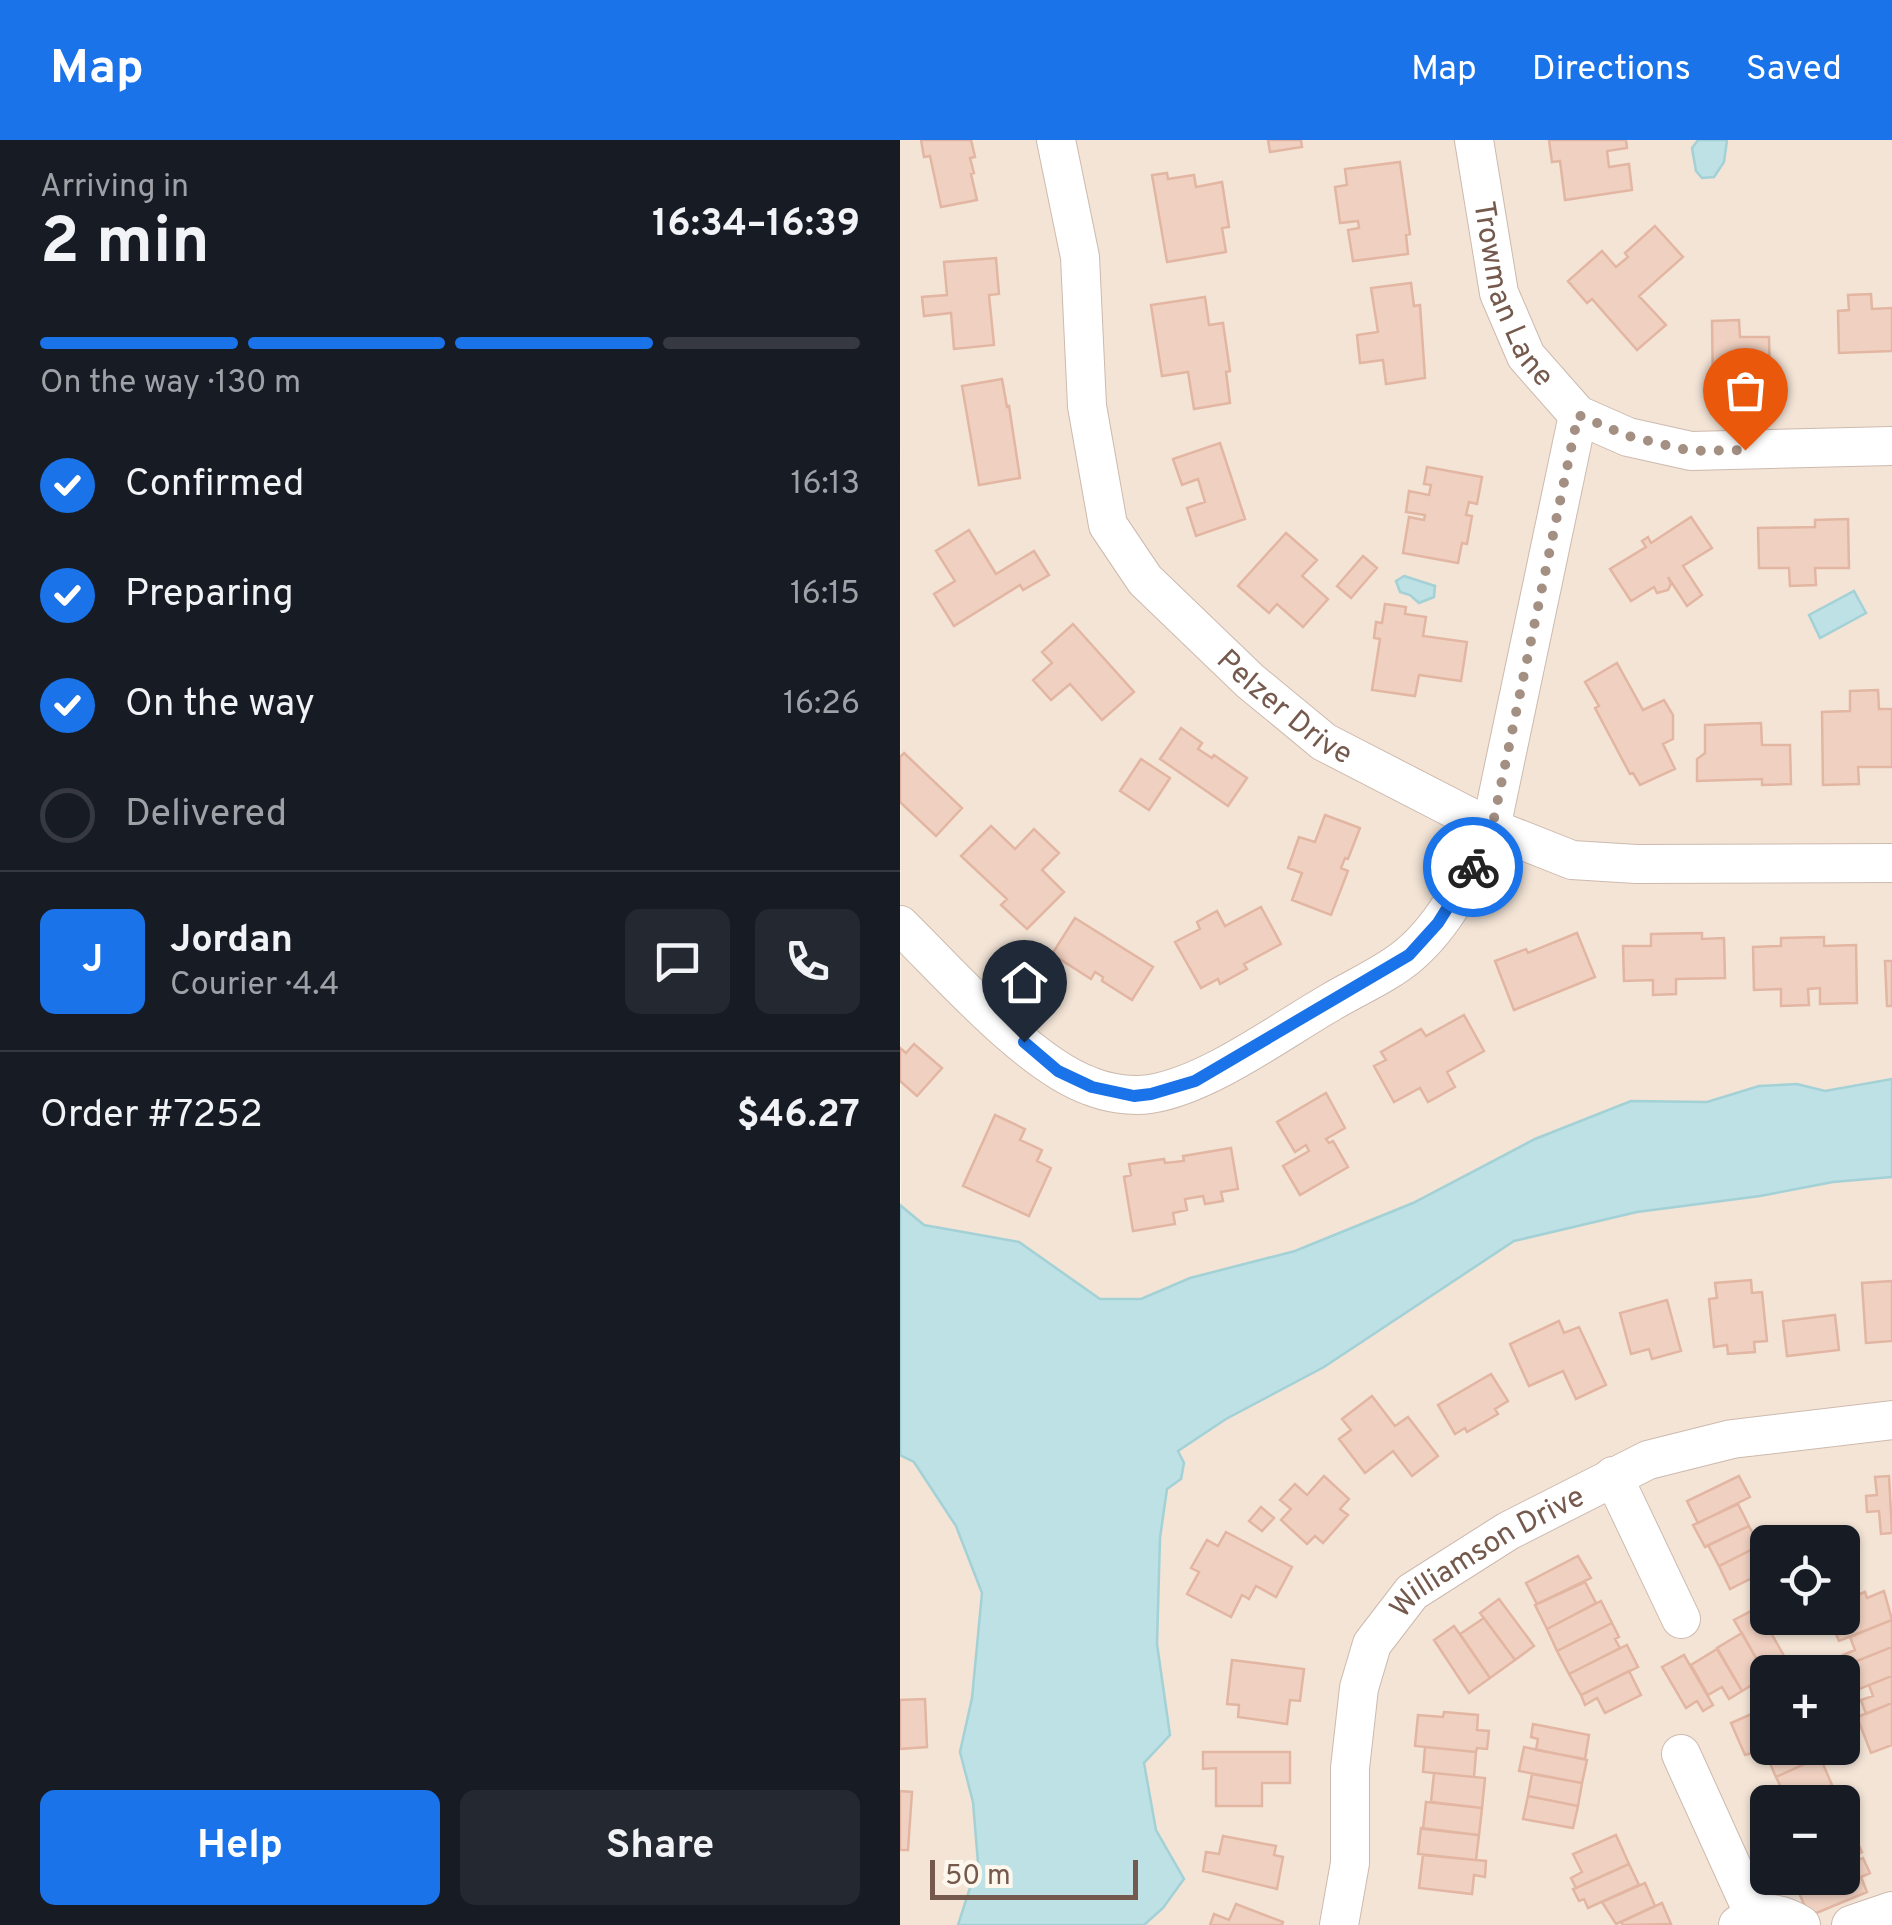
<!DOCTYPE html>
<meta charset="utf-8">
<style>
:root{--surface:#171b24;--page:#242831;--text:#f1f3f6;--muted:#9ea1a6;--line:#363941;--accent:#1a73e8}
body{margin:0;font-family:Overpass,sans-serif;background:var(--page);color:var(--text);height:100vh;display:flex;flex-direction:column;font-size:38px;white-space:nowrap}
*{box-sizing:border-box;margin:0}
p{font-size:32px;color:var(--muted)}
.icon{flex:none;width:55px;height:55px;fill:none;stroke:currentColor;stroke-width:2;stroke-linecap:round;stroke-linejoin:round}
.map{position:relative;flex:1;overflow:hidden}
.panel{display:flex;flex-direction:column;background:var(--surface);width:900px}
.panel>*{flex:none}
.controls{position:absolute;left:850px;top:1385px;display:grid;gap:20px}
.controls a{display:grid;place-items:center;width:110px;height:110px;border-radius:15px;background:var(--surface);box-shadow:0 2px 8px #0004;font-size:50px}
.scale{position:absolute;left:30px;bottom:25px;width:208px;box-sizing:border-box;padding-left:10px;border:5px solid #75594d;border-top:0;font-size:28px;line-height:35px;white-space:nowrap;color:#75594d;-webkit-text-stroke:8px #fef7ee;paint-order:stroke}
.pin{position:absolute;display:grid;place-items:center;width:85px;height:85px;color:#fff;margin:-102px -42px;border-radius:50% 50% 50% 0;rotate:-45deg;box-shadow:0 0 10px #0007}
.pin .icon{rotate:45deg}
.courier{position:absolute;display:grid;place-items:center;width:100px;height:100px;margin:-50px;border:8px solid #1a73e8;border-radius:50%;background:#fff;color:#222;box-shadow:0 2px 12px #0007}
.head em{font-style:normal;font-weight:700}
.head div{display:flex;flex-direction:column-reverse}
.head{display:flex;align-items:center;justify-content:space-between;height:170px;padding:0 40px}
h1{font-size:65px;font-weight:700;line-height:75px}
.bar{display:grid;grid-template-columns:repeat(4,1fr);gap:15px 10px;align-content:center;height:120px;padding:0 40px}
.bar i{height:12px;border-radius:8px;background:var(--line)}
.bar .active{background:var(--accent)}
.bar p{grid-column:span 4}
.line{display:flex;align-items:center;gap:25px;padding:0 40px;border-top:2px solid var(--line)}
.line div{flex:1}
.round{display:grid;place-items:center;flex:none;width:105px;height:105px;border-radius:15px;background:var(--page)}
ol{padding:0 40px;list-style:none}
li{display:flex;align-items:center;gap:30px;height:110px}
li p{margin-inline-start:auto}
li .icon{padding:10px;border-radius:50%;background:var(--accent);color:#fff;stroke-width:4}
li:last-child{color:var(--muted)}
li i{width:55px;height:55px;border:5px solid var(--line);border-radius:50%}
.cta{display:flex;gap:20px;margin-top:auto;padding:20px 40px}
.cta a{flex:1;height:115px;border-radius:15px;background:var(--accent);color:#fff;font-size:40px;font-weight:700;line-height:115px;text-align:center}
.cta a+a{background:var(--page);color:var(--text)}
header{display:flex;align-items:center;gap:60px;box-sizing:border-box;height:140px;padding:0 50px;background:var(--accent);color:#fff}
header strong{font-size:48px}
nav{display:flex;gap:55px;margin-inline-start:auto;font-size:35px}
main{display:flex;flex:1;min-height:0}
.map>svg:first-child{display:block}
</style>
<header>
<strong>Map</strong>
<nav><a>Map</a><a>Directions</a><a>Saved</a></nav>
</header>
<main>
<section class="panel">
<div class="head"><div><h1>2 min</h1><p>Arriving in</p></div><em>16:34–16:39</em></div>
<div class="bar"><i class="active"></i><i class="active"></i><i class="active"></i><i></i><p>On the way · 130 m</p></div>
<ol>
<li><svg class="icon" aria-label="check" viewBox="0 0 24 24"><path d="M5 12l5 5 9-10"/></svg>Confirmed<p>16:13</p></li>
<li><svg class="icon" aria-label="check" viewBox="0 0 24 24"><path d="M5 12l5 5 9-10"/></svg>Preparing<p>16:15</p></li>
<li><svg class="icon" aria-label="check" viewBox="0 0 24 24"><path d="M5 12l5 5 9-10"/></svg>On the way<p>16:26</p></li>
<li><i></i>Delivered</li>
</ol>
<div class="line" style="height:180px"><b class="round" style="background:var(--accent);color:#fff">J</b><div><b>Jordan</b><p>Courier · 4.4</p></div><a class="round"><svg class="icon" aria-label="chat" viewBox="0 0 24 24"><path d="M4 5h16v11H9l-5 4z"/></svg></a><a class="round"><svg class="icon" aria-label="phone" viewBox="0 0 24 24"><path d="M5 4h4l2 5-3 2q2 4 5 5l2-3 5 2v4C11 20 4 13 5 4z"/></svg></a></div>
<div class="line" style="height:130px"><div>Order #7252</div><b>$46.27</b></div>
<div class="cta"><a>Help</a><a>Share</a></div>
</section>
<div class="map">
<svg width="992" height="1785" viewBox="0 0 992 1785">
<rect width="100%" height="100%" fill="#fbf3e8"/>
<path fill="#f3e4d6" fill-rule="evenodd" d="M0,0H992V939L925,951L897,944L859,946L808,962L731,961L635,999L513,1063L395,1111L290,1138L241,1159H200L119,1102L24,1085L1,1068Z
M992,1037V1785H244L263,1768L284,1739L256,1690L244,1623L270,1595L257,1504L260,1398L267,1349L281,1339L283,1323L277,1311L326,1279L424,1227L614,1101L737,1072L860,1056L932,1042ZM868,1402H942V1478H868ZM868,1532H942V1608H868ZM868,1662H942V1738H868Z
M0,1315L14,1322L56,1386L82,1453L72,1558L60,1612L73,1662L78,1723L58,1785H0Z"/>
<path fill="#bde1e5" stroke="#a3d1d6" stroke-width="2.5" d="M798,0H827L824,22L814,37L802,38L796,31L792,8Z
M504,436L535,446L534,457L519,463L510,455L500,452L496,441Z
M954,451L966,473L920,498L909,475Z
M992,939V1037L933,1042L860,1056L737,1072L614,1101L424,1227L326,1279L278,1311L284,1323L281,1339L267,1349L260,1398L257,1504L270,1595L244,1623L256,1690L284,1739L263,1768L244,1785H58L78,1723L73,1662L60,1612L72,1558L82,1453L56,1386L14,1322L0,1315V1065L24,1085L119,1102L200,1159H241L290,1138L395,1111L513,1063L635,999L731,961L807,962L859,946L897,944L925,951Z"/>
<path fill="#f0d1c1" stroke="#e2b6a2" stroke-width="2.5" d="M21,0H71L75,17L70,18L74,33L71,34L77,60L41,67L30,16L24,17Z
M368,0H401L402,7L370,12Z
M649,0H726L727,8L707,11L709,27L729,24L732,50L665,60L660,21L652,22Z
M500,22L510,94L506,95L508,114L453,121L448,90L459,88L458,81L440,83L435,47L447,45L445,29Z
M267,33L268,39L294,35L296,47L322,42L329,87L322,88L326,112L267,122L252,35Z
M755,86L783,117L739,156L766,185L737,210L692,159L687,163L668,141L702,111L716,127L728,117L725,113Z
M96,118L99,154L89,155L94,205L54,209L51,173L24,176L22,157L47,155L44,122Z
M511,143L514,166L520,165L525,238L486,244L483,220L460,223L457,195L478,192L471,148Z
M971,154L972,169L992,168V211L939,213L938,171L949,170L948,155Z
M305,157L309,185L323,183L330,231L326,232L330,263L294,269L288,232L262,236L251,165Z
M839,180L840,197H869L870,240L844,241V248L813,249L812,181Z
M102,239L107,267L109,266L120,338L79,345L62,246Z
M320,303L345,379L296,396L287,368L305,362L298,339L282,345L273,319Z
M527,327L582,337L577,364L569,362L566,375L572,376L567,404L562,403L558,423L503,413L509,377L524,380L525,375L506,372L509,351L529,355L531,345L524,344Z
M791,377L812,408L783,426L802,455L787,466L768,437L771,444L768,450L757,453L754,447L731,461L710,429L746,407L742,401L748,397L751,403Z
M948,379L949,428H915L916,445L890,446L889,428H859L858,388L915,387V380Z
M69,390L96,434L134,411L149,435L123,450L120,445L54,486L34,454L55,441L36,411Z
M386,393L417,420L402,436L428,459L403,487L377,464L369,473L338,446Z
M463,416L477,428L451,458L437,446Z
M485,464L506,467L505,474L526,477L523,496L567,502L561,541L519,535L515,556L472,550L480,499L474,498L476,482L482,483Z
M173,484L234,552L202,580L170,544L151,560L133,540L152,523L142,512Z
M717,523L743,570L764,560L773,575V599L763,604L775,629L740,645L733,633L730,634L695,568L699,566L685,542Z
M978,550L979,569H992V627H958L959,644L923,645L922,572L950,571V551Z
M861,583L862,605H890L891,644L862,645V639L797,641V619L805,613V585Z
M281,588L302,603L298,609L312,618L314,615L347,638L328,666L260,619Z
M4,613L62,668L36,696L0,662V617Z
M241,619L270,638L249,670L220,651Z
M425,675L460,688L448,719L445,718L441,728L448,731L431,775L392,760L402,733L388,728L399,697L415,702Z
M91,686L115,709L134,689L159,713L142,730L164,752L127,789L101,765L107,759L61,716Z
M361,767L381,804L344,824L347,829L320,844L318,839L301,848L275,802L300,789L297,782L317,771L325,786Z
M175,778L253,827L232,860L202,841L203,837L195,832L191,839L152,814Z
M677,793L695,837L614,870L595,821L626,809L628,813Z
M802,793V799L824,798L825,838L776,839V854L753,855V840L724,841L723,806H751V794Z
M924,797V806L956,805L957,863L920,864V848L908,849L909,865L881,866V849L854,850L853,807L881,806V798Z
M985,821H992V866H987Z
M564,875L584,911L547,932L555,947L528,962L520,948L494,962L474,926L486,920L481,912L521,889L526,896Z
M14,904L42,928L17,956L0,941V908L6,913Z
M426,953L445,988L426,999L429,1003L433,1001L448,1027L400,1055L383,1026L409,1011L406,1005L395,1012L377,982Z
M95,975L125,989L120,1000L142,1010L137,1021L151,1028L129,1076L63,1046Z
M331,1008L338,1049L321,1052L323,1061L305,1064L303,1056L285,1059L287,1070L273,1073L275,1084L233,1091L224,1037L231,1035L229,1024L264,1019L265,1023L284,1021L283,1016Z
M851,1140L852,1153L862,1152L867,1201L854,1202L855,1212L828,1214L827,1205L814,1207L809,1159L817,1158L815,1143Z
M992,1141V1201L966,1203L962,1143Z
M767,1160L781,1211L752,1219L749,1209L731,1214L720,1173Z
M935,1175L939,1210L887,1216L883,1181Z
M659,1181L664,1193L679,1187L706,1245L676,1259L663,1231L629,1246L610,1204Z
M591,1234L608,1261L595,1269L598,1274L567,1292L565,1288L555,1294L538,1265Z
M472,1256L495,1286L508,1277L538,1316L512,1336L493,1311L465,1333L439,1299L451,1290L442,1279Z
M424,1336L449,1359L440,1369L448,1375L423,1403L415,1396L407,1404L381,1380L391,1369L380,1360L395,1344L407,1355Z
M839,1336L850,1357L798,1383L787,1361Z
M989,1336L992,1393L981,1394L979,1371L967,1372L966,1356L977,1355L975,1337Z
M838,1364L849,1386L805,1407L793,1385Z
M361,1367L374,1378L362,1391L349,1381Z
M849,1386L859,1406L819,1426L808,1405Z
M326,1392L392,1427L376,1457L356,1446L349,1459L342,1455L331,1477L287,1454L299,1432L291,1428L307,1400L318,1406Z
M859,1406L868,1421V1430L830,1449L819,1426Z
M678,1416L691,1438L637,1464L626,1443Z
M685,1442L696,1463L647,1489L635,1465Z
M984,1451L992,1480L939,1501L929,1478H942V1461L965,1452L967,1458Z
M599,1459L634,1506L615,1520L580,1473Z
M701,1461L712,1483L657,1511L647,1489Z
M857,1468L888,1523L877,1530L871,1519L860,1525L834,1480Z
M584,1478L615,1520L590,1538L560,1494Z
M992,1480V1507L947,1525L943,1515L955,1510L950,1497Z
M712,1483L719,1497L715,1499L720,1508L669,1534L657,1511Z
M554,1486L590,1538L569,1553L534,1500Z
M842,1493L866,1536L842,1551L817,1508Z
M727,1505L738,1527L681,1555L669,1534Z
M992,1507V1536L957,1550L947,1525Z
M817,1509L842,1551L829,1559L822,1547L808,1555L791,1525Z
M784,1515L813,1565L803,1571L797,1561L786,1568L762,1527Z
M332,1520L404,1529L400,1561L390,1560L387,1584L338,1577L339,1565L327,1564Z
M729,1531L741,1555L705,1573L697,1558L685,1565L681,1555Z
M992,1536V1563L966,1574L961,1560L973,1556L969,1545Z
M25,1559L27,1607L0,1609V1560Z
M992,1563V1605L971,1613L957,1577Z
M868,1567V1608H870L845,1615L831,1583Z
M544,1572L578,1575L577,1590L589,1591L587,1609L577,1608L576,1612L515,1606L518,1575L543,1577Z
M633,1584L689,1595L685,1619L636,1610L638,1599L631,1597Z
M525,1607L576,1612L574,1637L523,1632Z
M624,1607L687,1620L682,1643L619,1631Z
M870,1608H915L920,1617L876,1637L864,1610Z
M303,1612H390V1643H362V1666H316V1628L303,1629Z
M920,1617L932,1645L888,1662L876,1637Z
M534,1633L585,1638L582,1668L531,1662Z
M632,1634L682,1643L678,1666L628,1656Z
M932,1645L936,1655L928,1658L930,1662H891Z
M0,1651L12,1652L8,1710H0Z
M628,1656L678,1666L673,1688L623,1679Z
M526,1662L582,1668L579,1695L523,1689Z
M521,1688L579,1695L576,1720L518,1714Z
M952,1691L962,1712L942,1720V1695Z
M716,1695L729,1724L676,1748L671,1738L682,1732L673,1714Z
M323,1696L376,1706L374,1715L383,1717L377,1749L303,1731L306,1712L319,1714Z
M523,1715L586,1721L585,1737L574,1735L572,1754L519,1748Z
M950,1717L953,1722L963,1718L970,1733L961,1737L967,1752L909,1776L894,1741L903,1738H942V1720Z
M729,1724L739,1745L688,1768L684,1759L679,1761L673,1749Z
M745,1743L755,1766L716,1784L702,1762Z
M762,1763L771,1784L723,1785L721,1782Z
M336,1764L383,1782L382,1785H310L314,1774L329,1780Z"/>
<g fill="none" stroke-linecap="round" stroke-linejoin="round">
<defs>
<g id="minor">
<path id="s1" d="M156,0L180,117L187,266L208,385L245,440L350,541L424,602L591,688L672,720L736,724L992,723"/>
<path id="s2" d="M574,0L599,153L626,216L678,275L728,297L791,311L992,306"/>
<path d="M0,785C48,832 128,924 190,946C207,953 231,957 250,954C308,945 379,892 431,862C456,847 487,834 509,815C547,783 571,732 591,688L678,275"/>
<path d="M713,1336L781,1479"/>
<path d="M781,1614L854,1775"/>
<path id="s3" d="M439,1785L450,1723V1628L459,1548L472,1504L512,1452L608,1391L748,1320L832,1299L992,1280"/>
<path d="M838,1785C860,1769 879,1771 901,1785"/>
<path d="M951,1785L992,1771"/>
</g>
</defs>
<use href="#minor" stroke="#cdbaae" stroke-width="40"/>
<use href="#minor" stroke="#fff" stroke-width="38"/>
</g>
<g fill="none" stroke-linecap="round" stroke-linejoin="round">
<path stroke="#a48f83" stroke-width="10" stroke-dasharray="0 18" d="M573,727L592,688L678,275L728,296L791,311L845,310"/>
<path stroke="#1a73e8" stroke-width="12" d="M124,902L158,931L192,947L234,956L251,954L295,941L509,815L538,783L573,727"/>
</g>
<g text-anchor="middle" stroke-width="10" stroke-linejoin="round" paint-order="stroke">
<g font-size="30" fill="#75594d" stroke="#fef7ee">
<text dy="10" stroke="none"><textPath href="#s2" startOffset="160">Trowman Lane</textPath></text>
<text dy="10" stroke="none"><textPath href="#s1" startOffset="645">Pelzer Drive</textPath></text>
<text dy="10" stroke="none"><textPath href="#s3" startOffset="435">Williamson Drive</textPath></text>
</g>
</g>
</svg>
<div class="controls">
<a><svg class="icon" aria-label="locate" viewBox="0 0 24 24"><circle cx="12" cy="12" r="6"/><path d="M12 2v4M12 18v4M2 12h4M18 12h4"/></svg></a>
<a>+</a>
<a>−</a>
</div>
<div class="scale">50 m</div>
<div class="pin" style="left:845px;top:310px;background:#ea580c"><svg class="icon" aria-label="bag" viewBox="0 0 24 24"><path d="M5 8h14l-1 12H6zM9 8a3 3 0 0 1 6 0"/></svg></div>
<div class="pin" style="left:124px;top:902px;background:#1f2937"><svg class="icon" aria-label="home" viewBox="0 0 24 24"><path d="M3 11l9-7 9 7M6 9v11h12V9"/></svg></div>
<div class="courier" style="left:573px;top:727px"><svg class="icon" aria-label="bike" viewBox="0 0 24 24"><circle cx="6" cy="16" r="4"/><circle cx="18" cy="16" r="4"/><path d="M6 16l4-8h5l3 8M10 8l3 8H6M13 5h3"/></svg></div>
</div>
</main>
